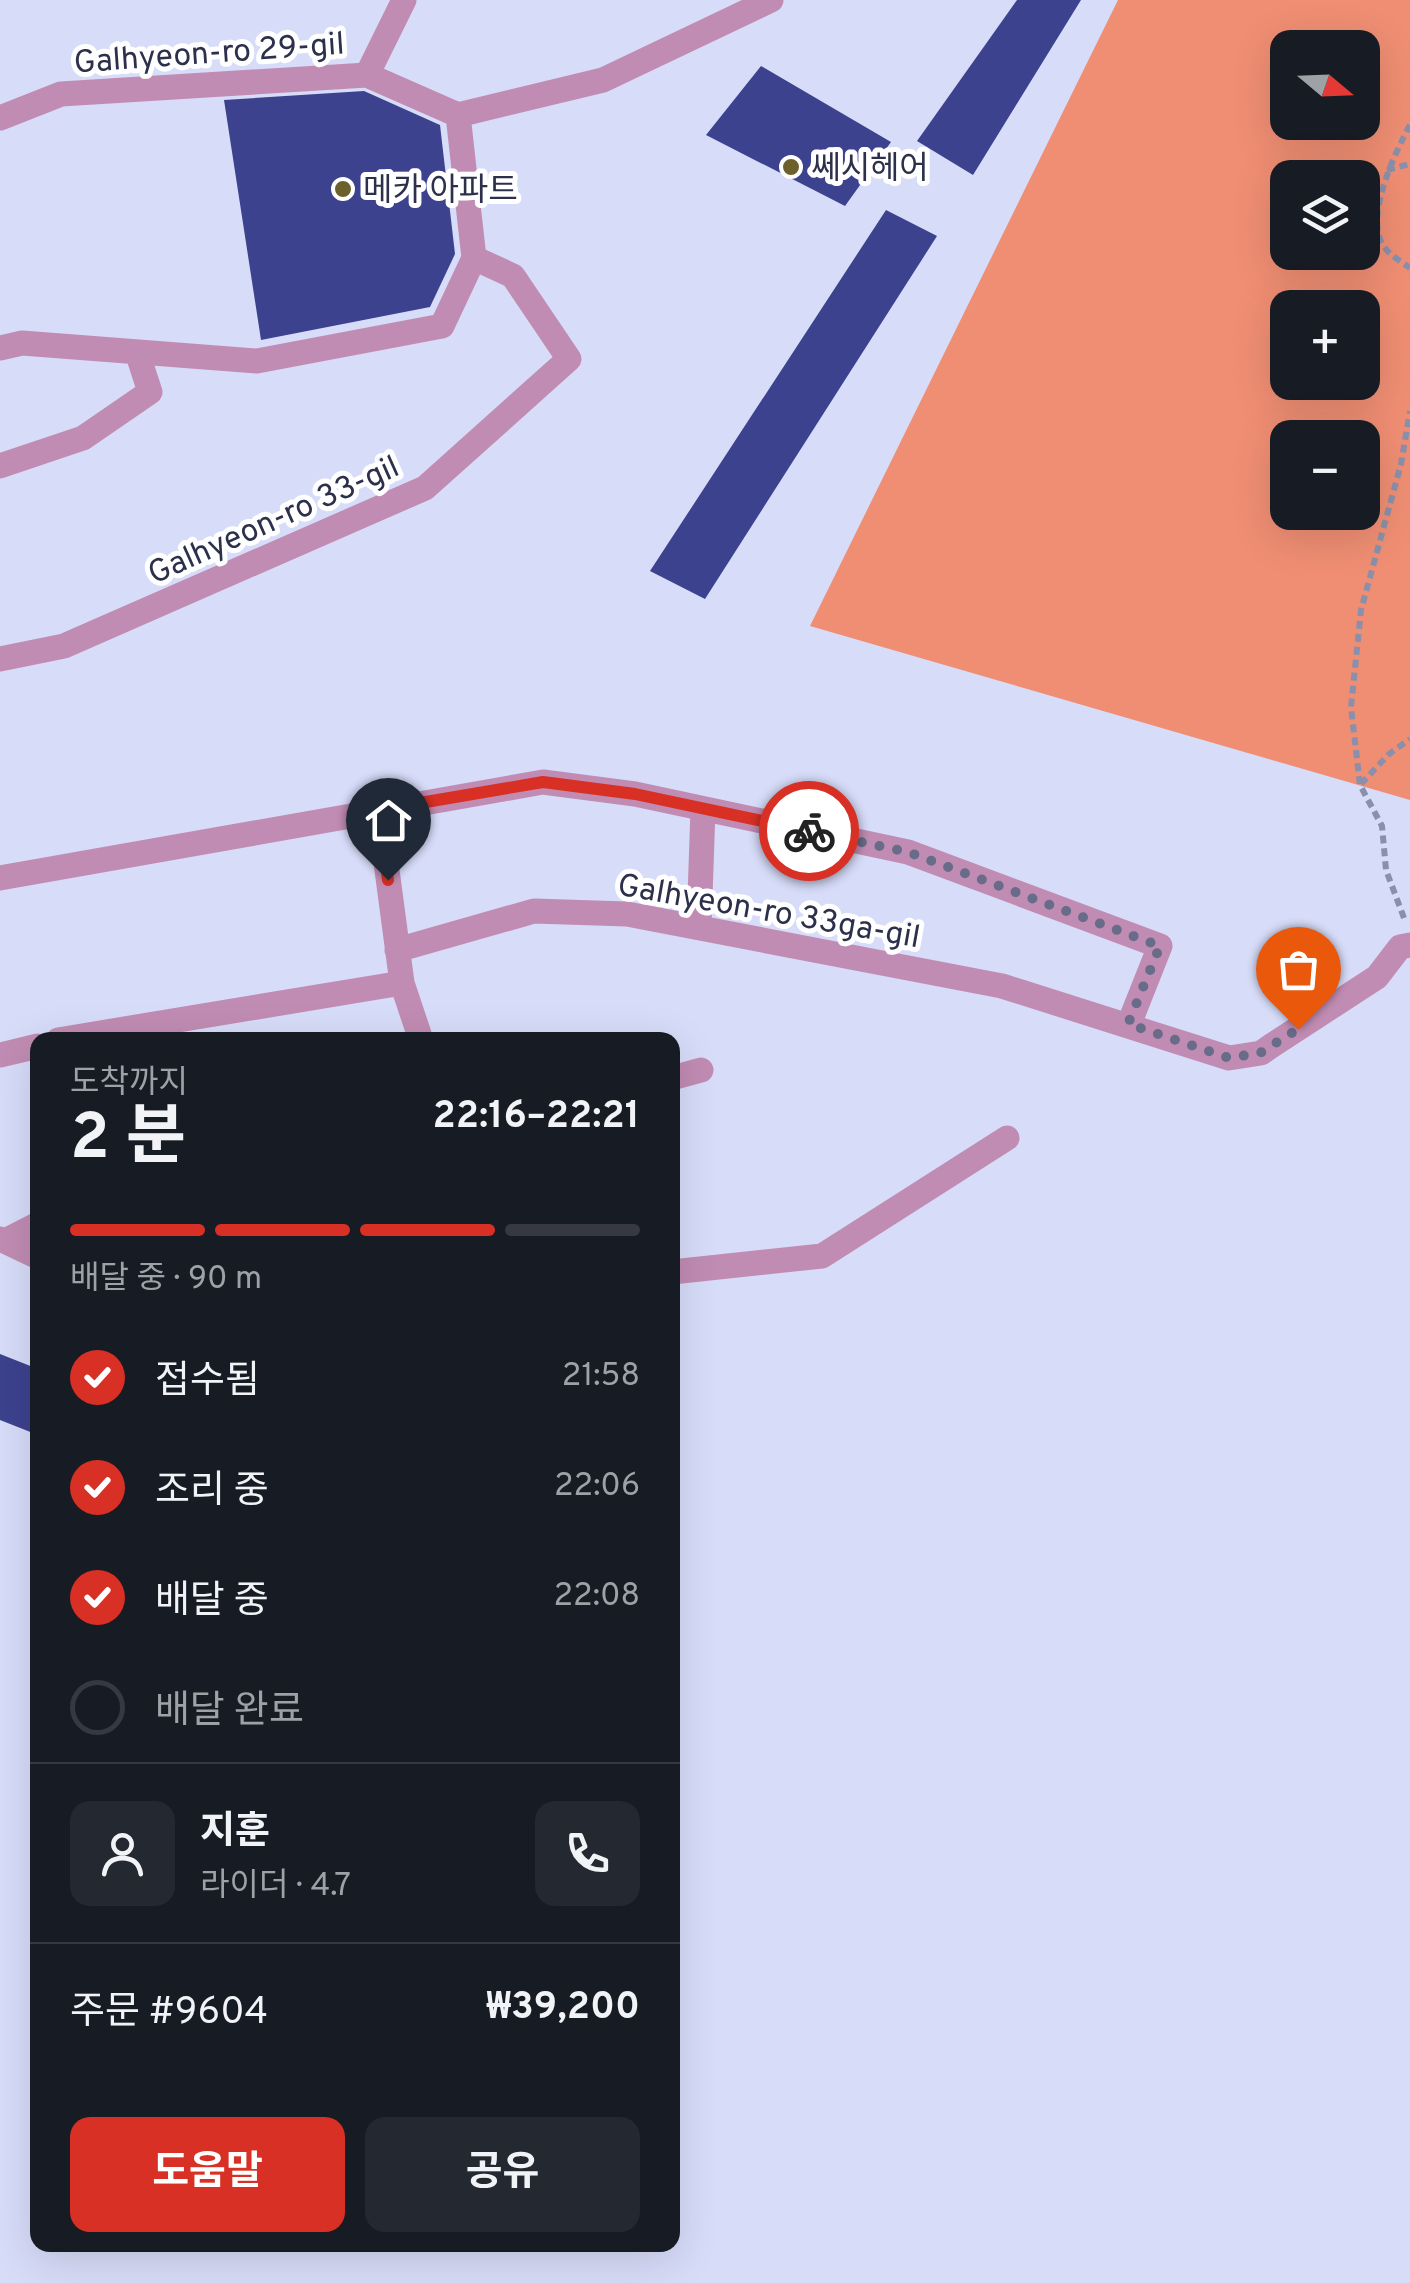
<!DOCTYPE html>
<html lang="ko">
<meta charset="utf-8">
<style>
:root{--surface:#171b24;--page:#242831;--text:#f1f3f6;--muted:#9ea1a6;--line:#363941;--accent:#d93025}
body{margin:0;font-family:Overpass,"Noto Sans KR",sans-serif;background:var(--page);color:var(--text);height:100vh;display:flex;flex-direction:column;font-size:38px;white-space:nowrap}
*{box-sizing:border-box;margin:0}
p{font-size:32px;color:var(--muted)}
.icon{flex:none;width:55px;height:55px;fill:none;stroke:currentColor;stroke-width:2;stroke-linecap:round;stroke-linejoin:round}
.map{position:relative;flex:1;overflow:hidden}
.sheet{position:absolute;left:30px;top:1032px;width:650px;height:1220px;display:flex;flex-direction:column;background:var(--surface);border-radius:20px;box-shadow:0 10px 40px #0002}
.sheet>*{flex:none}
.needle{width:65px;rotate:109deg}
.buttons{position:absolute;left:1270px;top:30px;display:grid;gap:20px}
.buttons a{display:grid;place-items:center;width:110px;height:110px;border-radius:20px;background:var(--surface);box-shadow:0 10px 40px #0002;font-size:50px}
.pin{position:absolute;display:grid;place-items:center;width:85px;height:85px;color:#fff;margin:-102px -42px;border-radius:50% 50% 50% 0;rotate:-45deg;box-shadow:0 0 10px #0007}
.pin .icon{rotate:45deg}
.courier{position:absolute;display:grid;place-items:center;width:100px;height:100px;margin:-50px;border:8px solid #d93025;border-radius:50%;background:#fff;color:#222;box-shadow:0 2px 12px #0007}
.head em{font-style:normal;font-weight:700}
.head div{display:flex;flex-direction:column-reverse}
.head{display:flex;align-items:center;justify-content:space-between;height:170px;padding:0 40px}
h1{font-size:65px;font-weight:700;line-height:75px}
.bar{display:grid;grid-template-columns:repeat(4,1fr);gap:15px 10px;align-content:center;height:120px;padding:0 40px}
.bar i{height:12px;border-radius:8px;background:var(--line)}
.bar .on{background:var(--accent)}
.bar p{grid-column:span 4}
.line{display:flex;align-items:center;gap:25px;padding:0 40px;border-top:2px solid var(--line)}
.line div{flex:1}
.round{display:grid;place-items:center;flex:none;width:105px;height:105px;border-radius:20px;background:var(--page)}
ol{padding:0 40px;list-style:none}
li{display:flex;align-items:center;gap:30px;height:110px}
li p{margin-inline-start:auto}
li .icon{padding:10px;border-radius:50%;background:var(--accent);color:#fff;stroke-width:4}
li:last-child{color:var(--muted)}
li i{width:55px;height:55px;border:5px solid var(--line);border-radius:50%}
.cta{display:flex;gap:20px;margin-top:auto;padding:20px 40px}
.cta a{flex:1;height:115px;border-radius:20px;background:var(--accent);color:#fff;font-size:40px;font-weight:700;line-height:115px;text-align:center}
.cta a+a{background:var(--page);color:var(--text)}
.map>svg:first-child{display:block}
</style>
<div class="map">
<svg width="1410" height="2283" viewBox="0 0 1410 2283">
<rect width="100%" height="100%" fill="#d7dcf9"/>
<path fill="#ef8e73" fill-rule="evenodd" d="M1118,0H1410V800L810,626ZM1288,48H1362V122H1288ZM1288,178H1362V252H1288ZM1288,308H1362V382H1288ZM1288,438H1362V512H1288Z"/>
<path fill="#3d428e" d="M1017,0H1081L973,175L917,141Z
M761,66L891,142L845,206L706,135Z
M364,91L440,125L455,254L430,307L261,340L224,100Z
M886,210L937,236L705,599L650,571Z
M0,1354L38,1369V1435L0,1420Z"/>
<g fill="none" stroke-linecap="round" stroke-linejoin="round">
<path stroke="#8a8fab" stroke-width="6" stroke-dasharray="8 5" stroke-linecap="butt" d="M1410,125C1396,151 1362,220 1385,248C1391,256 1402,262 1410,268
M1387,170L1410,164
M1361,784L1389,754L1410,739
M1404,918L1386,870L1382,826L1360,785L1351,707L1361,610L1401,464L1410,411"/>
<path stroke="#c18cb3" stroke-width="25" d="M367,75L404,0
M0,118L61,94L367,75L458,115L603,80L771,0
M0,348L22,343L257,361L442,326L474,258L458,115
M0,466L83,438L150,392L137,352
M0,659L64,646L425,488L569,359L513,276L474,258
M379,810L402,983L421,1040
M0,878L543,782L635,794L908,852L1160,946L1129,1024
M699,926L703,809
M397,950L534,911L627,914L1002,986L1229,1058L1261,1053L1271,1046L1377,977L1400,947L1410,945
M58,1040L402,983
M0,1055L38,1046
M672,1078L701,1070
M0,1239L38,1257
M5,1241L38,1224
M672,1272L822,1256L1007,1138"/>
</g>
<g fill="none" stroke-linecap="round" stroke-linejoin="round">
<path stroke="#686c88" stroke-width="10" stroke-dasharray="0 18" d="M809,831L908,852L1160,946L1128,1024L1229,1058L1260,1053L1298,1029"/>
<path stroke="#d93025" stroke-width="12" d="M388,880L379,810L543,782L635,794L809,831"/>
</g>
<g fill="#6c602d" stroke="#fff" stroke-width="4">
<circle cx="791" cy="167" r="10"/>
<circle cx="343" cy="189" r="10"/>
</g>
<g text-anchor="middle" stroke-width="10" stroke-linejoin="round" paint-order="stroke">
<g font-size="32" fill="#2c304b" stroke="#fff">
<text transform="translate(209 52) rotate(-4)" y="11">Galhyeon-ro 29-gil</text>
<text transform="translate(273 519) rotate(-24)" y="11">Galhyeon-ro 33-gil</text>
<text transform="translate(769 910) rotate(10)" y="11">Galhyeon-ro 33ga-gil</text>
</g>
<g font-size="32" fill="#2c304b" stroke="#fff" text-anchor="start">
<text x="811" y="178">쎄시헤어</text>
<text x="363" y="200">메카 아파트</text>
</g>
</g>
</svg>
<div class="buttons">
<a><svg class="needle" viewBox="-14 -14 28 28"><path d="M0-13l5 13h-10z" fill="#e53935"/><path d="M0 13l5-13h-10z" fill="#9ea1a6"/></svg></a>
<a><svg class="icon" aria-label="layers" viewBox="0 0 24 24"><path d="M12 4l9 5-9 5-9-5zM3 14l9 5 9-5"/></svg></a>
<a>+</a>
<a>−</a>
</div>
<div class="pin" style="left:1298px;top:1029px;background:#ea580c"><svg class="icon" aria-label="bag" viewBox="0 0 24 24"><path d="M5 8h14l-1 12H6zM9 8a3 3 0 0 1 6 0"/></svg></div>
<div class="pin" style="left:388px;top:880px;background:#1f2937"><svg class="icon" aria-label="home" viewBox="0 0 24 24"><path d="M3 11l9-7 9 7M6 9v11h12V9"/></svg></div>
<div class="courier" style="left:809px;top:831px"><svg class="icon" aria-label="bike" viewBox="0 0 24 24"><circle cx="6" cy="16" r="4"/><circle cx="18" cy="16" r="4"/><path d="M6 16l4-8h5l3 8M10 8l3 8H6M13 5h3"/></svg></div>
<section class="sheet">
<div class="head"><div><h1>2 분</h1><p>도착까지</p></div><em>22:16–22:21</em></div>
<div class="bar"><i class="on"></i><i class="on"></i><i class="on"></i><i></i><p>배달 중 · 90 m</p></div>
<ol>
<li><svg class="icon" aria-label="check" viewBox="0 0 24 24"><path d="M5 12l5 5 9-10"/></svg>접수됨<p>21:58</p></li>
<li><svg class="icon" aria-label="check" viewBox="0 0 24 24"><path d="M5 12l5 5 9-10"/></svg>조리 중<p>22:06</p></li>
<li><svg class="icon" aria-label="check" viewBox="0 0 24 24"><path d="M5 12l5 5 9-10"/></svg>배달 중<p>22:08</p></li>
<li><i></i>배달 완료</li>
</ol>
<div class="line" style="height:180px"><a class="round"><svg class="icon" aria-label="person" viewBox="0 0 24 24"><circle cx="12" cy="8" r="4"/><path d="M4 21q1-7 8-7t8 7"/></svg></a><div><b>지훈</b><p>라이더 · 4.7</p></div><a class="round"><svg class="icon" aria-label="phone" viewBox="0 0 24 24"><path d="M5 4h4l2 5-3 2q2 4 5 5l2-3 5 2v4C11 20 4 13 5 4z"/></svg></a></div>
<div class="line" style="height:130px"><div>주문 #9604</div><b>₩39,200</b></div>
<div class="cta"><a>도움말</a><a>공유</a></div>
</section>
</div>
